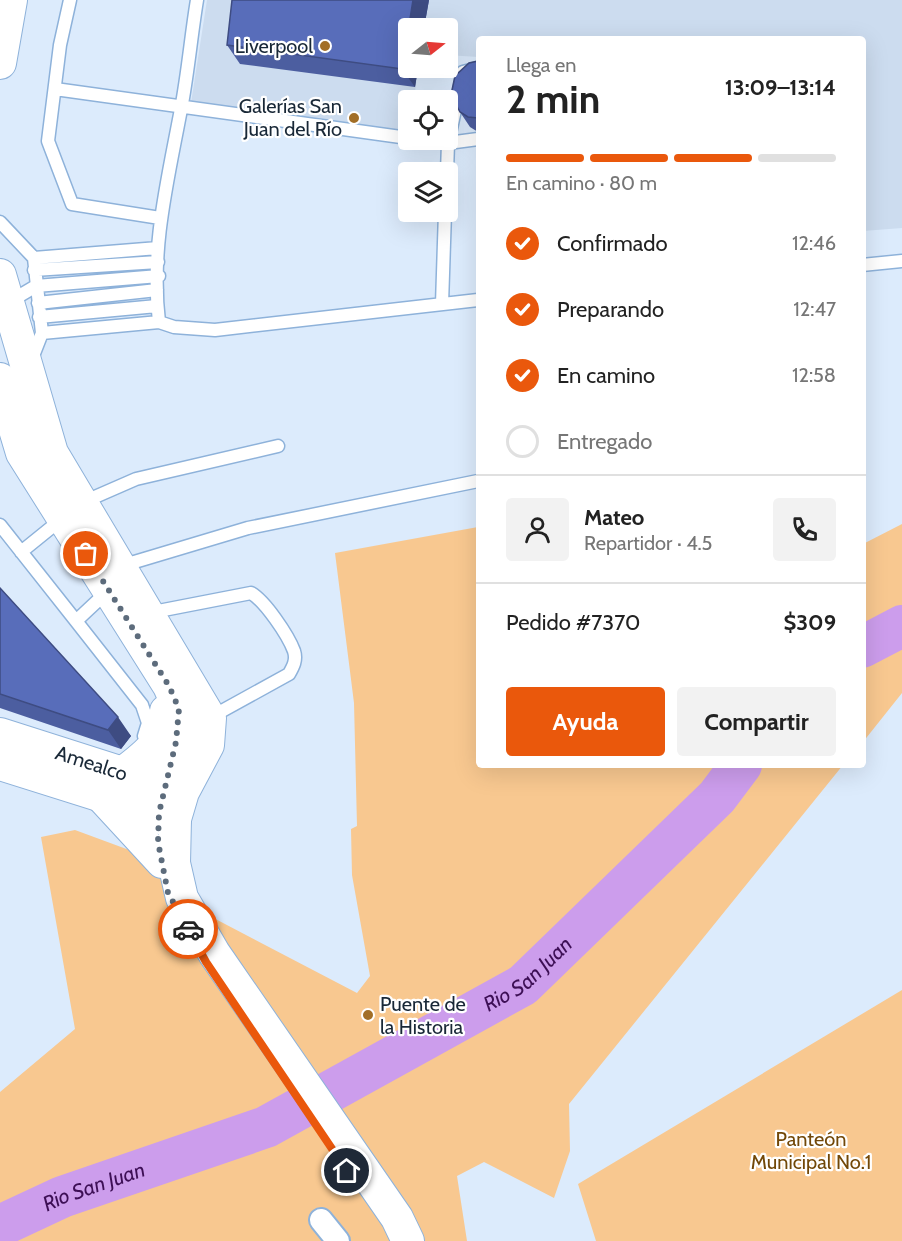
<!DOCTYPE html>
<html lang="es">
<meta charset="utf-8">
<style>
:root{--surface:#fff;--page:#f2f2f2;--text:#222;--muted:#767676;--line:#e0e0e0;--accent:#ea580c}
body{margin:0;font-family:Cabin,sans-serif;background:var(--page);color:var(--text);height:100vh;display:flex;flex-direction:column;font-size:22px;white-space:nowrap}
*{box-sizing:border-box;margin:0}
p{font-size:20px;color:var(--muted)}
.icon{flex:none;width:33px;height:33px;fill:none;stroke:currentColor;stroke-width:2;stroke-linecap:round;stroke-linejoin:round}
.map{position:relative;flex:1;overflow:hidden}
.sheet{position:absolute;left:476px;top:36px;width:390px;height:732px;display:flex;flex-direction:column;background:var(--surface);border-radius:6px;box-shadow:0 6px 24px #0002}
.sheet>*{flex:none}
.needle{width:39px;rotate:73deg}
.controls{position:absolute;left:398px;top:18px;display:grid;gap:12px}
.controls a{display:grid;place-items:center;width:60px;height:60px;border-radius:6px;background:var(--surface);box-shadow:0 6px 24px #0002;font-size:30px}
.pin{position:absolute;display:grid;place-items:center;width:51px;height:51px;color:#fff;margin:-26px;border:3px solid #fff;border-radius:50%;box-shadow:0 2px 6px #0007}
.courier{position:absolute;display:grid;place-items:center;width:60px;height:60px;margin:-30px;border:4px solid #ea580c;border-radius:50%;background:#fff;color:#222;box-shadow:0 2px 8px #0007}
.summary em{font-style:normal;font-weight:800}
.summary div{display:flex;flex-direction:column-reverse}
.summary{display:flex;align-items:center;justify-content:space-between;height:102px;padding:0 30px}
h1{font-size:39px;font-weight:800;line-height:45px}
.bar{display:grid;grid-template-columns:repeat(4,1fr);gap:9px 6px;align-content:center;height:72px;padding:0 30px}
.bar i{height:8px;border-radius:4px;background:var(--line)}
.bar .on{background:var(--accent)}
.bar p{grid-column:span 4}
.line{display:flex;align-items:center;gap:15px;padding:0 30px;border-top:2px solid var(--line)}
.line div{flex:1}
.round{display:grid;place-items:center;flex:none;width:63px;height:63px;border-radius:6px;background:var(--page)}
ol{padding:0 30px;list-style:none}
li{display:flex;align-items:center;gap:18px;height:66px}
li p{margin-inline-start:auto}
li .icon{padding:6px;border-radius:50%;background:var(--accent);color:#fff;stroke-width:4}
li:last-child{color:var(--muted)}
li i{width:33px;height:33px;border:3px solid var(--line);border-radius:50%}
.cta{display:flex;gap:12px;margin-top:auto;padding:12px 30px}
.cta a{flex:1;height:69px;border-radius:6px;background:var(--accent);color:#fff;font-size:24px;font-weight:800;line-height:69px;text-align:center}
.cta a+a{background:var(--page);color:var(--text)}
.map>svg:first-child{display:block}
</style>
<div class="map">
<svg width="902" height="1241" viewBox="0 0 902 1241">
<rect width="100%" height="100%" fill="#dcebfc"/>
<path fill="#ccdcef" d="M207,0H902V228L863,231L862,39H478V57L447,55V28H408V68H418L414,100H408V134L191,103Z"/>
<path fill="#f8c890" d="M902,524V693L863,742V544Z
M478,527V765H843L569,1104L570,1151L554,1198L484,1162L457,1176L467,1241H0V1092L75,1029L41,837L75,830L140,854L204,913L357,993L370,976L352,875L351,829L357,826L354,703L335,553Z
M902,990V1241H596L578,1184Z"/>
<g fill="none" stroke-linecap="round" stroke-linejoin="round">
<g stroke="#cc9dec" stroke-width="42">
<path d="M862,647L902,626"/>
<path id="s1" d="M0,1226L62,1197L266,1127L523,985L717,797L741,765"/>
</g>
<defs>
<path id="service" d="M70,0L60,45L48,141L72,204L160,218
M197,0C191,36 188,73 181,109C168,179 150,249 159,322L174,327L215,330L478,300
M55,89L408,138
M418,140L448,143L478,139
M447,172L448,143L463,72L478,68
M0,222L34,258L42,333L31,361
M34,258L158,248
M862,265L902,261
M34,270L158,262
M9,302L36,286L159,276
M38,303L157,290
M442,304L445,212
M39,317L157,306
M42,333L159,322
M81,503L136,479L278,446
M0,525L76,621
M21,552L63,518
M121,566L248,528L478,481
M108,591L76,621L142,705L148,723L144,736
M148,613L251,593C265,601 288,635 294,651C297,660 293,667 289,674L211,717"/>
<path id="minor" d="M321,1220L338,1241"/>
<g id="secondary">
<path d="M0,63L11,0"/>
<path d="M0,275L52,453L210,718L208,745L183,792L175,819L174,863L182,898L214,953L397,1218L408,1241"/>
<path d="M0,379L22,453L169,686C172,693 176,700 178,707C186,738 159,785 159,818"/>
<path id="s2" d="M0,734L182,792"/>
<path d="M0,764L175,819"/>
<path d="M124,772C149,753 163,743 166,711"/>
<path d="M102,797L162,862"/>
</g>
</defs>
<use href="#service" stroke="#8eb2da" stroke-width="15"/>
<use href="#minor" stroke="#8eb2da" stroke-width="26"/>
<use href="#secondary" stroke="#8eb2da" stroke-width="34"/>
<use href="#service" stroke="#fff" stroke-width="12"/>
<use href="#minor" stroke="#fff" stroke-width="22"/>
<use href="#secondary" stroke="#fff" stroke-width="32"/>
</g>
<path fill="#4c5ea0" d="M429,0L424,28H408V68H418L415,87L240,64L227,45Z
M478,61V132L470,127L460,112Z
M0,588L131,736L121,749L0,708Z"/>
<path fill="#3e4c82" d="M413,0H429L424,28H408Z
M408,30V68H418L415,87L402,69Z
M118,717L131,736L121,749L108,730Z"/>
<path fill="#586dba" stroke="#3e4c82" stroke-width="1.5" d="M232,0H413L402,69L227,45Z
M478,61V118L468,117L460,112L451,95L455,76L469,63Z
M0,588L118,717L108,730L0,694Z"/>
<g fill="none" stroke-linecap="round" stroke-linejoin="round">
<path stroke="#5d6c7c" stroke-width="6" stroke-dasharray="0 10.8" d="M86,554L169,686L179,709L176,742L159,813L158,842L168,893L188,929"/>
<path stroke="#ea580c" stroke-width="8" d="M188,929L206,962L347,1171"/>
</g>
<g fill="#a26e26" stroke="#fff" stroke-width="2">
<circle cx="325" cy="46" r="6"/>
<circle cx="354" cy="118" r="6"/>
<circle cx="368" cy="1015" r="6"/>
</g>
<g text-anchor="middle" stroke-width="4.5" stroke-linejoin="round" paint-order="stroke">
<g font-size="20" fill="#192837" stroke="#fff" text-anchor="end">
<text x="313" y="53">Liverpool</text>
<text x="342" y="113">Galerías San<tspan x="342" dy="23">Juan del Río</tspan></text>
<text x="380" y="1011" text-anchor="start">Puente de<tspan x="380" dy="23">la Historia</tspan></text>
</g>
<g font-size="20" fill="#192837" stroke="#fff">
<text dy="7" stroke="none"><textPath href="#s2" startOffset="96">Amealco</textPath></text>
</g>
<g font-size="20" fill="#724808" stroke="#fff">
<text x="811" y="1146">Panteón<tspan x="811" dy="23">Municipal No.1</tspan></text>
</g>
<g font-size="21" font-style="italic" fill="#3d0f55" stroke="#fff">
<text dy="7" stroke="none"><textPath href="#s1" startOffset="588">Rio San Juan</textPath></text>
<text dy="7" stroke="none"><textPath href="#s1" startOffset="102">Rio San Juan</textPath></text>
</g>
</g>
</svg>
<div class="controls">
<a><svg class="needle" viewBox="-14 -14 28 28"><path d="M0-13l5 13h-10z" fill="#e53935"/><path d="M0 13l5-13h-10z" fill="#767676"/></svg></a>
<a><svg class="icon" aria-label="locate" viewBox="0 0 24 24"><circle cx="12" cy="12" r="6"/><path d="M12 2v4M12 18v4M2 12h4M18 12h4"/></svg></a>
<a><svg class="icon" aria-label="layers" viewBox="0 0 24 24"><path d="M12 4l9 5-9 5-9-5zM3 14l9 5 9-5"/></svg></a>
</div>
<div class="pin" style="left:86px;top:554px;background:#ea580c"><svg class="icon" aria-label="bag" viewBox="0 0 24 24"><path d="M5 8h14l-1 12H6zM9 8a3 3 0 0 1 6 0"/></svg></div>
<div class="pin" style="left:347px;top:1171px;background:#1f2937"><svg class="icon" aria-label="home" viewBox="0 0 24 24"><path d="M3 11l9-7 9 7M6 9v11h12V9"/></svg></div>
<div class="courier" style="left:188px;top:929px"><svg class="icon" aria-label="car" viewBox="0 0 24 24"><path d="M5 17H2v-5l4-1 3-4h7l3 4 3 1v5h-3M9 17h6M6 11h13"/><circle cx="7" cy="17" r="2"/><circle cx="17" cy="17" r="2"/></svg></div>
<section class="sheet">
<div class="summary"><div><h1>2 min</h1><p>Llega en</p></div><em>13:09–13:14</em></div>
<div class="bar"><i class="on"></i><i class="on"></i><i class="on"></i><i></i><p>En camino · 80 m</p></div>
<ol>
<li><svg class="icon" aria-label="check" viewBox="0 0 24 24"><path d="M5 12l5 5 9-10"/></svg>Confirmado<p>12:46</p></li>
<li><svg class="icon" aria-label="check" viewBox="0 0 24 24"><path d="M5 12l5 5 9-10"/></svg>Preparando<p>12:47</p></li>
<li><svg class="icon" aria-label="check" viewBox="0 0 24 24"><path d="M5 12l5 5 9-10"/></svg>En camino<p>12:58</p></li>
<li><i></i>Entregado</li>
</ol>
<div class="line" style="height:108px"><a class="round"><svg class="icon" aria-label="person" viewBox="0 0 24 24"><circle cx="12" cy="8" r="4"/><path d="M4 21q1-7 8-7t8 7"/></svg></a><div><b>Mateo</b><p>Repartidor · 4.5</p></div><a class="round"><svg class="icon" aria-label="phone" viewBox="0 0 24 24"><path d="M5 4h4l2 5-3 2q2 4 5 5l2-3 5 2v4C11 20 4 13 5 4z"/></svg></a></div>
<div class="line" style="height:78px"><div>Pedido #7370</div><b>$309</b></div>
<div class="cta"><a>Ayuda</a><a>Compartir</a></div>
</section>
</div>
